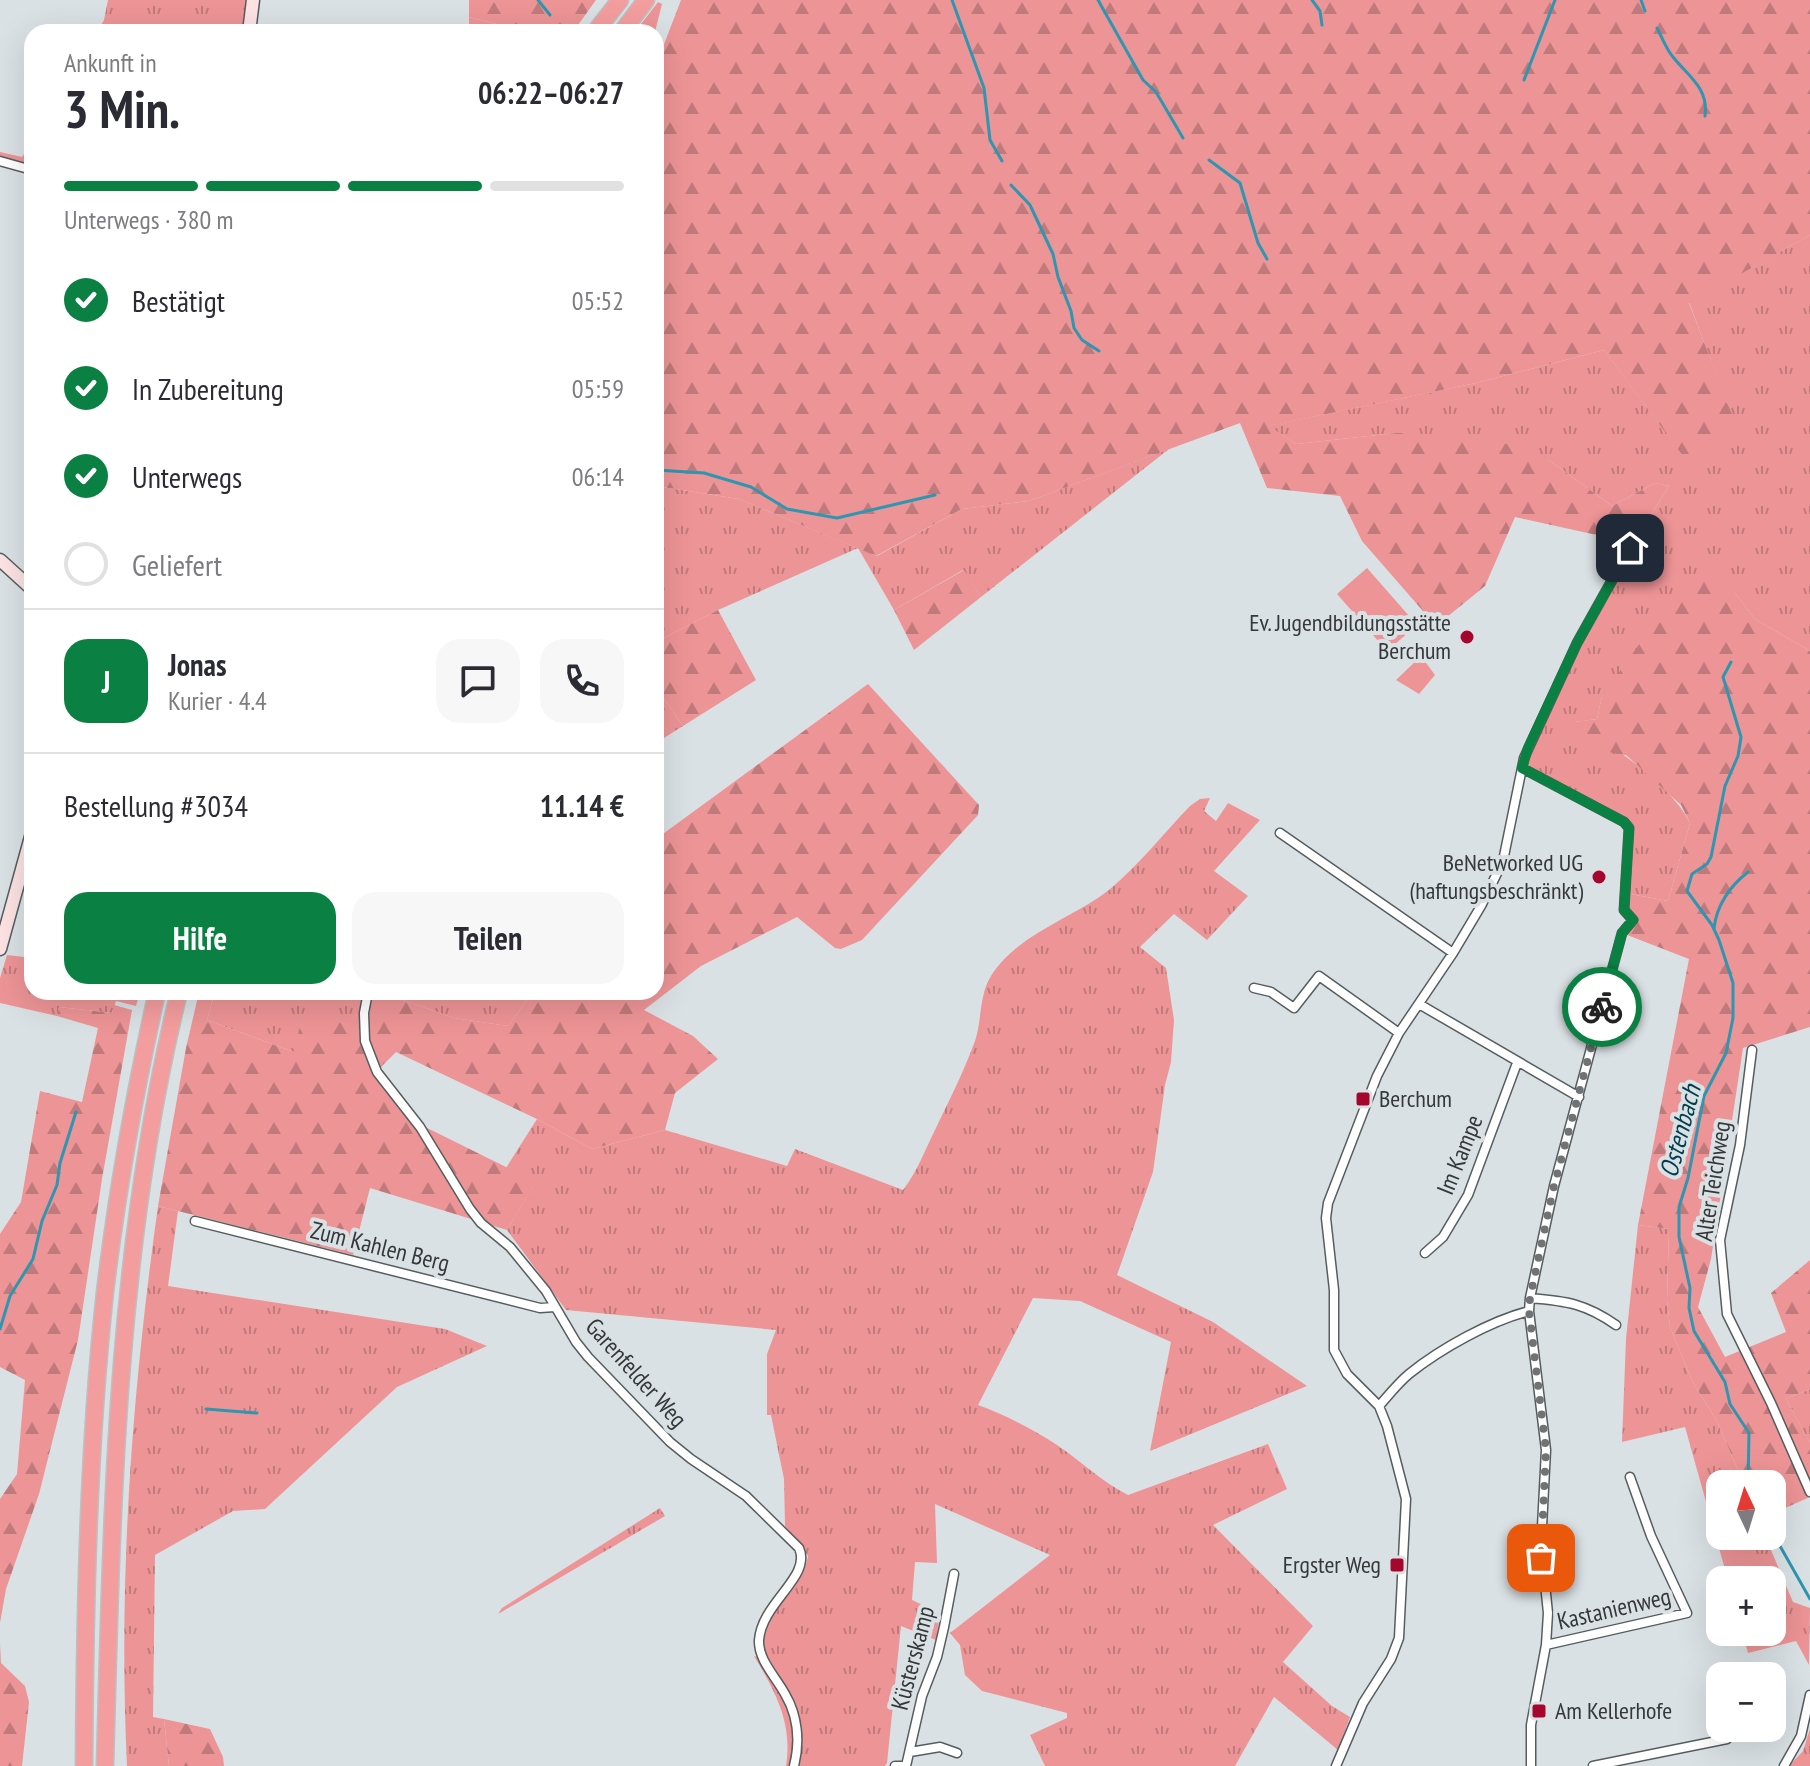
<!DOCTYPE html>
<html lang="de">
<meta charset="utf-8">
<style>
:root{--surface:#fff;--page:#f7f7f7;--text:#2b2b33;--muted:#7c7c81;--line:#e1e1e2;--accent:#0b8043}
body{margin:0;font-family:"PT Sans Narrow",sans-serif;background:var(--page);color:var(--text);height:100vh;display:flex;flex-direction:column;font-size:30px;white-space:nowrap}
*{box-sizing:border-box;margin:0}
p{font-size:26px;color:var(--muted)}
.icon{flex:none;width:44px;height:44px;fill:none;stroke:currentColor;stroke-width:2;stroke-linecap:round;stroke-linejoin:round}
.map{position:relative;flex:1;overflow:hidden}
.drawer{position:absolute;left:24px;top:24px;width:640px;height:976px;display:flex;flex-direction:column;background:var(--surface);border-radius:24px;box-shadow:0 8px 32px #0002}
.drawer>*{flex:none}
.needle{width:52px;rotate:356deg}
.buttons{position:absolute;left:1706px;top:1470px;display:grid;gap:16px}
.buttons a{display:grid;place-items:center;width:80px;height:80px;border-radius:16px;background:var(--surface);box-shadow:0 8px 32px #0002;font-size:40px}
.pin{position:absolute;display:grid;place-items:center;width:68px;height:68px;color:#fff;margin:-34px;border-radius:16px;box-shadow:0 4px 12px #0006}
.courier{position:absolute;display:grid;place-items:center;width:80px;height:80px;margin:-40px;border:6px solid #0b8043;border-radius:50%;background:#fff;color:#222;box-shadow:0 2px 10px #0007}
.overview em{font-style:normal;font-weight:700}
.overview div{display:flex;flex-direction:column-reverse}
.overview{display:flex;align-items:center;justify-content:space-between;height:136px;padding:0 40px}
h1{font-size:52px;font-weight:700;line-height:60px}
.bar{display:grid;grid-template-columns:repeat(4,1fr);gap:12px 8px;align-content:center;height:96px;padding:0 40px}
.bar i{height:10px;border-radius:6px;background:var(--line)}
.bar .active{background:var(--accent)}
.bar p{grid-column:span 4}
.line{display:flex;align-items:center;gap:20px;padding:0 40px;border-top:2px solid var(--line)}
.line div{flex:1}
.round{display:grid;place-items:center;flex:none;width:84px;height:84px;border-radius:24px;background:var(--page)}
ol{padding:0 40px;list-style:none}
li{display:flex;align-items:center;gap:24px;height:88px}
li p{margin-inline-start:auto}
li .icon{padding:8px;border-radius:50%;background:var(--accent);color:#fff;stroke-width:4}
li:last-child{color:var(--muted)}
li i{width:44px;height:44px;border:4px solid var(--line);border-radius:50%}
.primary-button{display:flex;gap:16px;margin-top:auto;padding:16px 40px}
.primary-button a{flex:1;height:92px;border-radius:24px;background:var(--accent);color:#fff;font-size:32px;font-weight:700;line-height:92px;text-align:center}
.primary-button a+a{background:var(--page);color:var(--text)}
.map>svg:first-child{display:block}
</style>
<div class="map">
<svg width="1810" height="1766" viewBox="0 0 1810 1766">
<defs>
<pattern id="grass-tufts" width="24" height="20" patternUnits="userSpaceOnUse" patternTransform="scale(2)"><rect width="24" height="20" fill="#ed9496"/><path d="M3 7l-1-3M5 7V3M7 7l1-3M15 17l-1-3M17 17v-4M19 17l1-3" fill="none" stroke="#c17a7b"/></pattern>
<pattern id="forest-firs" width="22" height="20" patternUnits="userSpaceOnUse" patternTransform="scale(2)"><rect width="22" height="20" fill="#ed9496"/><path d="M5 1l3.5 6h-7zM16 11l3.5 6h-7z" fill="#c17a7b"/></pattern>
</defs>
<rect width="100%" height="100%" fill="#dae1e4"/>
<path fill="url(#grass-tufts)" d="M108,0H248L245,32H97L104,20Z
M658,2L662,4L655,32H635Z
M469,17L528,32H469Z
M32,142V167L0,158V152L22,157Z
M1810,235V651L1755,619L1735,593L1602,696L1597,719L1575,722C1612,746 1671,784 1690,823L1668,901L1625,893L1629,828L1522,768L1563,677L1630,548L1669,486L1655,483L1612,506L1549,460L1396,433L1296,444L1268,426L1476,383L1604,350L1689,463L1735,425L1689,302Z
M1169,449L981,597L963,570L894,610L858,548L718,610L656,642V486L739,499L877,556L962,509L1029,501Z
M656,687L683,726L656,743Z
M1210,798L1204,811L1216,821L1228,803L1260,820L1214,871L1248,896L1207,940L1174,914L1140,947L1166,968L1174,1020L1171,1062L1165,1085L1153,1172L1117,1275L1213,1322L1307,1386L1150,1451L1171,1342L1080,1301L1033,1298L978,1405C1005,1415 1033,1429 1057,1445C1081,1461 1102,1482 1128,1495L1268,1444L1287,1489L1213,1525L1313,1626L1283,1662L1332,1706L1350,1717L1338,1750L1274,1697L1235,1766H1045L1030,1735L1067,1718V1713L982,1691L965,1675L960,1645L950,1633L1050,1555L935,1504L937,1563L915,1562L912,1600L927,1607L939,1621L936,1640L901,1626L887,1763L885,1766H797C798,1744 802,1718 792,1698C782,1678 760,1660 763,1637C766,1604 803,1587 808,1556L785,1526L784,1479L771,1415H767V1354L776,1330L566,1310L507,1230L535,1183L506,1168L537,1119L592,1149L665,1130L787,1166L795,1149L903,1190C917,1172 925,1150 935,1130C949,1101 964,1071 975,1041C982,1020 979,995 991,976C1017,934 1072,919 1109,890C1139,865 1163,834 1190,806L1200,799Z
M7,955L32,958V992H140L136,1006L116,1001L112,1013L59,1007L57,1016L0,1003V978Z
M215,992H364L359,1033L343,1023L294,1052L207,1020Z
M380,992H533L508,1026L454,1018Z
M158,1206L178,1211L168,1286L445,1329L487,1346L397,1387L265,1509L233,1511L155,1555L153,1717L164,1719L169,1766H127C118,1577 132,1393 158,1206Z
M1638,1225L1669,1229L1667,1300L1670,1327L1693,1383L1716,1419L1744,1484H1720V1536H1765L1793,1602L1810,1608L1809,1665L1796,1641L1748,1653L1742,1632H1772V1580H1728L1685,1427L1622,1442L1626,1339Z
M1810,1389V1443L1786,1399Z
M660,1508L665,1516L498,1614L502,1608Z
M754,1656L759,1658C785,1700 798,1715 791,1766H786C793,1723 775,1691 754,1656Z
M1810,1729V1766H1789L1803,1751Z"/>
<path fill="url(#forest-firs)" d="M469,0H596L573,32H528L469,17Z
M681,0H1810V235L1689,303L1736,425L1689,464L1604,350L1476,383L1269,426L1296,444L1396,433L1486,436L1549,460L1612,506L1655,483L1669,486L1633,543L1515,517L1485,586L1436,626L1362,541L1340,496L1267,488L1240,423L1029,501L962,509L876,556L739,499L656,486V65Z
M964,570L981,597L914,650L894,610Z
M1689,575L1735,593L1755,619L1810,651V1027L1743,1048L1711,1259L1698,1307L1725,1357L1786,1332L1771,1293L1810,1260V1389L1786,1399L1810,1443V1497L1772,1514V1484H1744L1716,1419L1693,1383L1670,1327L1667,1300L1669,1229L1638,1225L1689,959L1622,933L1632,920L1624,910L1625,893L1668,901L1690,823L1681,805L1626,755C1602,754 1589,740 1574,722L1597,719L1602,696Z
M718,610L756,680L683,726L656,687V642Z
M868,684L979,805L978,815L862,940L841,949L835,948L797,917L701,966L644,1010L693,1036L718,1059L675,1093L665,1130L592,1149L537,1119L396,1052L374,1074L413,1121L536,1182L507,1230L370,1188L353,1255L158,1206L186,1048L199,992H215L207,1020L294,1052L302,1016L343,1023L359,1032H368L371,992H380L454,1018L508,1026L533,992H656V839Z
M114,1005L132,1010L102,1179L78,1340L39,1494L6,1589L0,1623V1499L17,1474L25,1380L0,1367V1234L21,1202L40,1091L82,1102L98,1028L57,1016L59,1007L112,1013Z
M0,1643L1,1663L25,1686L29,1702L22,1766H0Z
M164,1719L210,1729L223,1757L224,1766H169Z"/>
<path fill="#ed9496" d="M1367,568L1417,625L1387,651L1337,594Z
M1421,656L1435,675L1419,694L1396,680Z"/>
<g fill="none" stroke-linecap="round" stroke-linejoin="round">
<path stroke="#2d96b0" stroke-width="3" d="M538,0L550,15
M952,0L984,88L990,140L1002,161
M1098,0L1143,80L1156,92L1183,138
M1312,0L1320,11L1322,25
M1641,0L1645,11
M1657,28C1662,37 1666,49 1673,57C1688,76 1709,88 1705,116
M1524,80L1555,0
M1209,160L1240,183L1258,243L1267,259
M1011,185L1030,205L1053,254L1058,277L1071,311L1074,328L1082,340L1099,351
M656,470L704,473L751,487L787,509L837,518L935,495
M1731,662L1723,677L1741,737L1738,756L1725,786L1711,857L1707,864L1692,874L1687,891L1712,925L1719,940L1733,983V1018L1726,1053L1704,1096L1688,1178L1679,1207V1237L1690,1288L1689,1308L1694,1331L1725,1382L1730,1404L1749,1433L1748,1484
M1714,929C1716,906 1730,886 1748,872
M0,1329L10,1296L33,1259L42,1221L57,1185L60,1163L76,1112
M206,1409L257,1413
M1772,1532L1810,1599"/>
<defs>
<path id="street" d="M0,161L32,170
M1522,768L1624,822L1629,828L1624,910L1633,920L1622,933L1554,1186L1530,1298L1529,1311L1546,1450L1541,1546L1548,1613L1546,1645L1531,1725V1766
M1280,833L1453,953
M1254,988L1271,992L1294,1008L1319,976L1399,1033
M368,992L364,1013L365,1041L377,1072L420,1127L470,1209L481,1223L510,1247L546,1291L576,1342L588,1357L670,1442L691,1459L746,1496L799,1548C812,1577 762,1602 759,1640C758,1660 776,1677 785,1694C798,1716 800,1742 794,1766
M1419,1004L1579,1097
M1752,1050L1740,1145L1720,1240L1727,1314L1771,1403L1810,1492
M195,1221L540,1308L555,1307
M1425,1253L1443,1237L1468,1195L1517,1063
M1530,1298C1567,1301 1586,1304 1616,1325
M1379,1406C1388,1396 1398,1383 1409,1374C1440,1349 1490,1321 1529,1311
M1546,1645L1687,1613L1651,1536L1630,1477
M910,1752L940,1747L957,1753
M895,1766H903
M906,1766L922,1696L937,1657L944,1627L954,1574
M1336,1766L1363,1703L1391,1659L1399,1638L1406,1499L1387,1426L1379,1406L1347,1374L1334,1350V1290L1326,1218L1328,1203L1377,1076L1399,1033L1453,953L1481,906L1503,861L1524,758L1577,643L1630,548
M1593,1766L1727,1739L1733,1728
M1784,1766L1801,1736L1810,1695"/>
<path id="secondary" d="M249,32L253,0
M0,560L32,589
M0,949L32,833"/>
<path id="highway" d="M595,32L620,0
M622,32L646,0
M84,1766C85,1608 88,1449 105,1292C117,1191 135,1091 157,992
M105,1766C112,1506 116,1246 179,992"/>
</defs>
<use href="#street" stroke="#565d5f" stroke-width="11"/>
<use href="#secondary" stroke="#565d5f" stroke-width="15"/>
<use href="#highway" stroke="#bebfc0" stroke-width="19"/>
<use href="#street" stroke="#fff" stroke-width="8"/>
<use href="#secondary" stroke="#fce2e2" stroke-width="12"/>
<use href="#highway" stroke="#f49d9e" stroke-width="16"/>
</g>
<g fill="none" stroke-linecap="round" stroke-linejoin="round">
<path stroke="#6f7375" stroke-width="8" stroke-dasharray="0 14.4" d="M1541,1558L1546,1450L1529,1311L1530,1298L1554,1186L1602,1007"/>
<path stroke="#0b8043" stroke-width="10" d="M1602,1007L1622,933L1633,920L1624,910L1629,828L1624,822L1522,768L1528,748L1577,643L1630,548"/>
</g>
<g fill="#a4062d" stroke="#dae1e4" stroke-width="3">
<circle cx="1467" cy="637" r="8"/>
<circle cx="1599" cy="877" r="8"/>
<rect x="1355" y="1091" width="16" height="16" rx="4"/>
<rect x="1389" y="1557" width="16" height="16" rx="4"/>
<rect x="1531" y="1703" width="16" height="16" rx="4"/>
</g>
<g text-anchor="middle" stroke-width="8" stroke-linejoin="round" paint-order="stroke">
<g font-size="24" fill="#353839" stroke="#dae1e4" text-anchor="end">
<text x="1451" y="631">Ev. Jugendbildungsstätte<tspan x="1451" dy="28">Berchum</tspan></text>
<text x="1583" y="871">BeNetworked UG<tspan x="1583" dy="28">(haftungsbeschränkt)</tspan></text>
<text x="1379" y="1107" text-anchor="start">Berchum</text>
<text x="1381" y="1573">Ergster Weg</text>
<text x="1555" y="1719" text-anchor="start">Am Kellerhofe</text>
</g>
<g font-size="24" fill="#353839" stroke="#dae1e4">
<text transform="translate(1460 1155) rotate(-68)" y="8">Im Kampe</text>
<text transform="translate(1713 1181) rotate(-81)" y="8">Alter Teichweg</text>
<text transform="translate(380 1247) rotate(14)" y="8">Zum Kahlen Berg</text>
<text transform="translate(636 1373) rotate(48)" y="8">Garenfelder Weg</text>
<text transform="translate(1614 1609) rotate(-13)" y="8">Kastanienweg</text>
<text transform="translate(913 1658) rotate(-75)" y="8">Küsterskamp</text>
</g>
<g font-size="26" font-style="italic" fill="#003e4e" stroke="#dae1e4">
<text transform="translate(1680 1131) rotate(-75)" y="9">Ostenbach</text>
</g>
</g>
</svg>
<div class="buttons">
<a><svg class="needle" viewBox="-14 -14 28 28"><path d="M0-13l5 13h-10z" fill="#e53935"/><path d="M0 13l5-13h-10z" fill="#7c7c81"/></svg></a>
<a>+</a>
<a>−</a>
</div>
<div class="pin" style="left:1541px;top:1558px;background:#ea580c"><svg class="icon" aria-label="bag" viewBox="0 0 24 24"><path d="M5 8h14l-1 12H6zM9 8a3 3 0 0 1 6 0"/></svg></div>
<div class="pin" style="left:1630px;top:548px;background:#1f2937"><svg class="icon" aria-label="home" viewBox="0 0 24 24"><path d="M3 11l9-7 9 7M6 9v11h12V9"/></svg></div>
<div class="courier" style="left:1602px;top:1007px"><svg class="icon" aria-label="bike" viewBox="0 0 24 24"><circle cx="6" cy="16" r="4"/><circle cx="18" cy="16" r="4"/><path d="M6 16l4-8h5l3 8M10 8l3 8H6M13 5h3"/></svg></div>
<section class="drawer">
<div class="overview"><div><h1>3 Min.</h1><p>Ankunft in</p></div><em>06:22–06:27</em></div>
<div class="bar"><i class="active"></i><i class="active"></i><i class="active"></i><i></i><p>Unterwegs · 380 m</p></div>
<ol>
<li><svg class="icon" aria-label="check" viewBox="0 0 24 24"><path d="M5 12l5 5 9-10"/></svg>Bestätigt<p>05:52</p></li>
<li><svg class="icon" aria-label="check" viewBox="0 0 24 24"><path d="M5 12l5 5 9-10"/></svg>In Zubereitung<p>05:59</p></li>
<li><svg class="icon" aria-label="check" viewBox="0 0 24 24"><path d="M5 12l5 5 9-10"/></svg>Unterwegs<p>06:14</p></li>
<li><i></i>Geliefert</li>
</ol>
<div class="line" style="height:144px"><b class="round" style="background:var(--accent);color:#fff">J</b><div><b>Jonas</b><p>Kurier · 4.4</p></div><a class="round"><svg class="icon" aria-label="chat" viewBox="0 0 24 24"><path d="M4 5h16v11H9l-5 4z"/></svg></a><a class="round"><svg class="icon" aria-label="phone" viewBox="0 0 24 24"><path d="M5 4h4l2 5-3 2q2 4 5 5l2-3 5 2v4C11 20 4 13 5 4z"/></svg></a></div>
<div class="line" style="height:104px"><div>Bestellung #3034</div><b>11.14 €</b></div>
<div class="primary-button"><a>Hilfe</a><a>Teilen</a></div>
</section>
</div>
